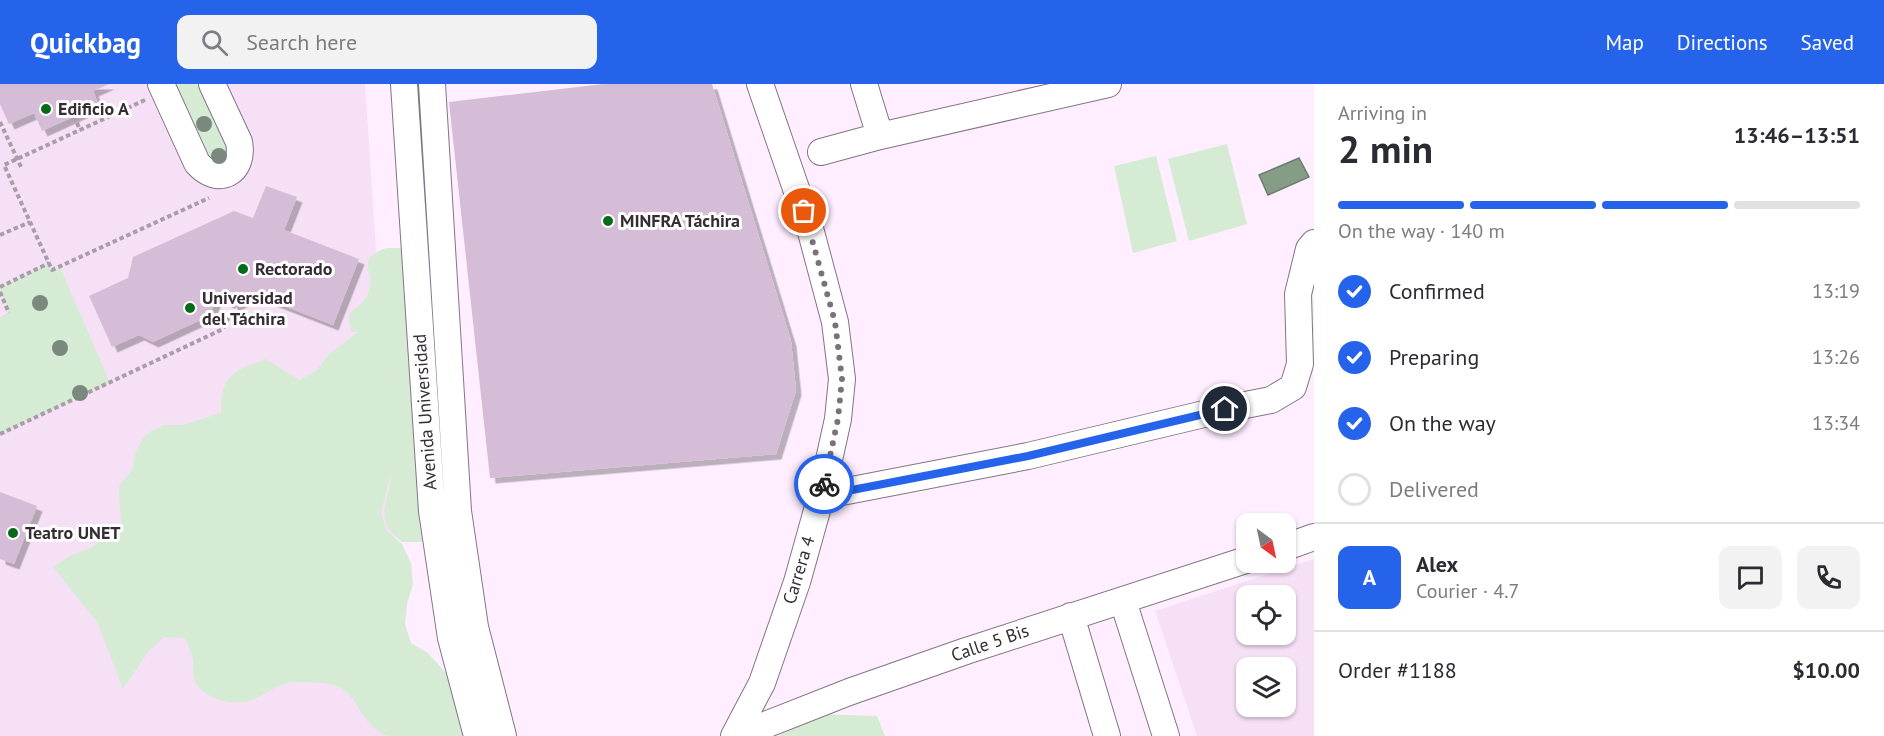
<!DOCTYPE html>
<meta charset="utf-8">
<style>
:root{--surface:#fff;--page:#f2f2f3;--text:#2b2b33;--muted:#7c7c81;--line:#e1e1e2;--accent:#2563eb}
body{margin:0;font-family:"PT Sans",sans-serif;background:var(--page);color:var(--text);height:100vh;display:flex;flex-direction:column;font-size:22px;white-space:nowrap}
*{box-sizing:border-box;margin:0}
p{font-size:20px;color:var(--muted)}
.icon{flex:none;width:33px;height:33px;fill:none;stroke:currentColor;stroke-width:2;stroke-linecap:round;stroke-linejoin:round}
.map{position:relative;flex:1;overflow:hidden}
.drawer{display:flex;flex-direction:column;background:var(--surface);width:570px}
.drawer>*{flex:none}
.needle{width:39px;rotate:147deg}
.controls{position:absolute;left:1236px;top:429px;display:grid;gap:12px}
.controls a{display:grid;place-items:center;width:60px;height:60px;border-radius:12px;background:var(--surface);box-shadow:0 2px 4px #0004;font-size:30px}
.pin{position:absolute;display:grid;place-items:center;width:51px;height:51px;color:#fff;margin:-26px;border:3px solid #fff;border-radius:50%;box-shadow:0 2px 6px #0007}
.courier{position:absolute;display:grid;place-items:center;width:60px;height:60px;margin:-30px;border:4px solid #2563eb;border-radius:50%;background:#fff;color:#222;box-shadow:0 2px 8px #0007}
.summary em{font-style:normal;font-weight:700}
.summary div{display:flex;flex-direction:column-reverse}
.summary{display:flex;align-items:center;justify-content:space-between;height:102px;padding:0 24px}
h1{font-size:39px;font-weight:700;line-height:45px}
.bar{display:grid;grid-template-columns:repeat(4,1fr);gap:9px 6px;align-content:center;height:72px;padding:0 24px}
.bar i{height:8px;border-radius:4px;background:var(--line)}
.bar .on{background:var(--accent)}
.bar p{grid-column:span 4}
.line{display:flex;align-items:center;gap:15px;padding:0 24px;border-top:2px solid var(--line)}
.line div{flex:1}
.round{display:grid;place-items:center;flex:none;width:63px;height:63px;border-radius:12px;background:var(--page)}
ol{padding:0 24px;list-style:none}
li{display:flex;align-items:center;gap:18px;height:66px}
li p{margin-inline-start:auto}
li .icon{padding:6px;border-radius:50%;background:var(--accent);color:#fff;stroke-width:4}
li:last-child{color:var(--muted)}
li i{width:33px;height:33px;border:3px solid var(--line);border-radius:50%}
header{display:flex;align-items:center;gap:36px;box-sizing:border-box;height:84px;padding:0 30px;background:var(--accent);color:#fff}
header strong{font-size:28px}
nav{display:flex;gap:33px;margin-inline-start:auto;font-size:21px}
.search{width:420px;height:54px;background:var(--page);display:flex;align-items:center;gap:15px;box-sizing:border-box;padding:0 21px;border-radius:12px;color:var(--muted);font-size:22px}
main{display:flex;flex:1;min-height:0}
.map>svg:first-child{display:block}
</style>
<header>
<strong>Quickbag</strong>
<div class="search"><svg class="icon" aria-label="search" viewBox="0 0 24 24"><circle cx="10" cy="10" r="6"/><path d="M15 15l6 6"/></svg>Search here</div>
<nav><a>Map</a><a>Directions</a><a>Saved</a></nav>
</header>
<main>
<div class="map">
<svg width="1314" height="652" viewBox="0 0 1314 652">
<defs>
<filter id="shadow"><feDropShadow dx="5.5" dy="5.5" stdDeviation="0" flood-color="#0004"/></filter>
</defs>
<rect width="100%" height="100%" fill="#feeeff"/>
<path fill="#f6e0f6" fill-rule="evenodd" d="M0,0H365L395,447L407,565L435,652H0Z
M1314,475V652H1197L1155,527ZM1246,512H1286V550H1246ZM1246,584H1286V622H1246Z"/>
<path fill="#d5ebd4" d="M164,0H209L238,67L211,86Z
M1227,60L1247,140L1189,157L1168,75Z
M1156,72L1177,157L1133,169L1114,82Z
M386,164H401L427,453L421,458H402C371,432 390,422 391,389L381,429L387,447L402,460L411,479L413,500L407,520L405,540L411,559L428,569L454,598L472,652H389C360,643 361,613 337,602C329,598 296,597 287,599C274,602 262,613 249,617C231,622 200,614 194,594C192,589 194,582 193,576C192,569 188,561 185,554L164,553L148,568L123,605L97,538L53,483L71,471L89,465L121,443L119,402L132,386L136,367L146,350L163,341H183L221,329C221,291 232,288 266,275L299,296L316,287L328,271L358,248H352C342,222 359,229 368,210C377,188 353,176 386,164Z
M49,179L52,186L60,183L110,299L0,350V233L9,229L0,208V203Z
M816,630L877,632L885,652H779Z"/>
<path fill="#869d85" stroke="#6d7c6d" stroke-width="1.5" d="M1299,74L1309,93L1268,111L1259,91Z"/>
<path fill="#d6bdd7" filter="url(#shadow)" d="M0,0H109L93,7L99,21L42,47L34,29L9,40L0,20Z
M603,0H712L791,257L796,306L776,370L490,394L449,18Z
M266,102L297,113L284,146L359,175L333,241L256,211L233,222L228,210L216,216L209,232L153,258L139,251L112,263L89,212L128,194L133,173L234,127L253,134Z
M0,408L37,422L14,480L0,475Z"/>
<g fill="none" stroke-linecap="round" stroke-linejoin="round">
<defs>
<path id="minor" d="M161,0L197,79C218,103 245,89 239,58L212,0
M404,0L432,427L451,554L477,652
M432,0L458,427L475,543L503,652
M864,0L880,52
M821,68L880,52L1108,0
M821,412L1028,372L1225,325L1271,316L1293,303L1300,280L1298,210L1309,165L1314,159
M1286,463L1314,453
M1123,517L1166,652
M1071,532L1107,652
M734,652L762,599L797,498L821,412L838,335L842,295L835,238L811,148L760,0
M737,652L849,608L966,567L1246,476"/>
</defs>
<use href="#minor" stroke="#837584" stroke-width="28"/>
<path stroke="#a99da9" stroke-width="4" stroke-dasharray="4.5 3" stroke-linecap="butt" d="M145,16L4,81L52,186L209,114
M74,32L80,46
M0,38L22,85
M0,151L30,138
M0,203L49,179
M0,208L9,229
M0,350L223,245L235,220"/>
<use href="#minor" stroke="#fff" stroke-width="26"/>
</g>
<g fill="#7b887d">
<circle cx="204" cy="40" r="8"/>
<circle cx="219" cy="72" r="8"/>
<circle cx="40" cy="219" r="8"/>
<circle cx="60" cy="264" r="8"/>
<circle cx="80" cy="309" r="8"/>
</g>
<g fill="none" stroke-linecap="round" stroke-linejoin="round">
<path stroke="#7b717b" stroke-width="6" stroke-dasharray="0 10.8" d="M804,127L835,238L842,295L838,335L824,400"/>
<path stroke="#2563eb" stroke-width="8" d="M824,400L821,412L1028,372L1225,325"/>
</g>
<g fill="#056b18" stroke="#fff" stroke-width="2">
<circle cx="46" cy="25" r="6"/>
<circle cx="608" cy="137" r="6"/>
<circle cx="243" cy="185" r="6"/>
<circle cx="190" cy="224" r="6"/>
<circle cx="13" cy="449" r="6"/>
</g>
<g text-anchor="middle" stroke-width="6" stroke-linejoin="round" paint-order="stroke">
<g font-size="18" font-weight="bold" fill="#342e34" stroke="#fff" text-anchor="start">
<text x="58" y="31">Edificio A</text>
<text x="620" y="143">MINFRA Táchira</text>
<text x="255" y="191">Rectorado</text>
<text x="202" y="220">Universidad<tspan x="202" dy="21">del Táchira</tspan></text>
<text x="25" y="455">Teatro UNET</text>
</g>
<g font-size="18" fill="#342e34" stroke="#fff">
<text transform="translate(425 328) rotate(-94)" y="6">Avenida Universidad</text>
<text transform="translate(799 486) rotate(-73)" y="6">Carrera 4</text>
<text transform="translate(990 559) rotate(-19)" y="6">Calle 5 Bis</text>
</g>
</g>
</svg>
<div class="controls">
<a><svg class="needle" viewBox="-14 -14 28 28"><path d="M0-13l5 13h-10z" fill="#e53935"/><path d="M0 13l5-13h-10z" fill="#7c7c81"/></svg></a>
<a><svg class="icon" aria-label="locate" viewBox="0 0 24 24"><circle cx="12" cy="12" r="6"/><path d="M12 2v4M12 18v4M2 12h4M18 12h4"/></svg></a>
<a><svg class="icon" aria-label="layers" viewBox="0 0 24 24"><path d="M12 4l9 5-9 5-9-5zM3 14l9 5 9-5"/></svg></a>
</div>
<div class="pin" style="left:804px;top:127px;background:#ea580c"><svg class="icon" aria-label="bag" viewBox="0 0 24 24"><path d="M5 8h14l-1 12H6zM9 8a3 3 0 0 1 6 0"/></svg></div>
<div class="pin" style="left:1225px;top:325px;background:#1f2937"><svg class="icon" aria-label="home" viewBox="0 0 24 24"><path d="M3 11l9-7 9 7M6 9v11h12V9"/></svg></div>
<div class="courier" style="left:824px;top:400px"><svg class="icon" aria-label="bike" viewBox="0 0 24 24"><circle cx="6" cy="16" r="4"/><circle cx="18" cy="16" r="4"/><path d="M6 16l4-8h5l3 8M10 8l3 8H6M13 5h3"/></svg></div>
</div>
<section class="drawer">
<div class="summary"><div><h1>2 min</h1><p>Arriving in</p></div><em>13:46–13:51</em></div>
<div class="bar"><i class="on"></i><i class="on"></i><i class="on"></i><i></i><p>On the way · 140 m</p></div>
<ol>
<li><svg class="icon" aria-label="check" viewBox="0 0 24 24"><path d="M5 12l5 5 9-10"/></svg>Confirmed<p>13:19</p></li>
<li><svg class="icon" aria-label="check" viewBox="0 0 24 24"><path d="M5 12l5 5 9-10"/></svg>Preparing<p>13:26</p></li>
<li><svg class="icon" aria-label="check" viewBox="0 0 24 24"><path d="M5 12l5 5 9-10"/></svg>On the way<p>13:34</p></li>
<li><i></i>Delivered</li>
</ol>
<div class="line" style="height:108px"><b class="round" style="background:var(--accent);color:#fff">A</b><div><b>Alex</b><p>Courier · 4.7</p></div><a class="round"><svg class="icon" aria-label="chat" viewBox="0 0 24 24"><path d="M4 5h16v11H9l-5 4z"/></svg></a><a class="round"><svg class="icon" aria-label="phone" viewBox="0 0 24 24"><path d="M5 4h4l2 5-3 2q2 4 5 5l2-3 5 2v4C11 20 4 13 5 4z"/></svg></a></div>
<div class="line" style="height:78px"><div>Order #1188</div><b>$10.00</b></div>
</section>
</main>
